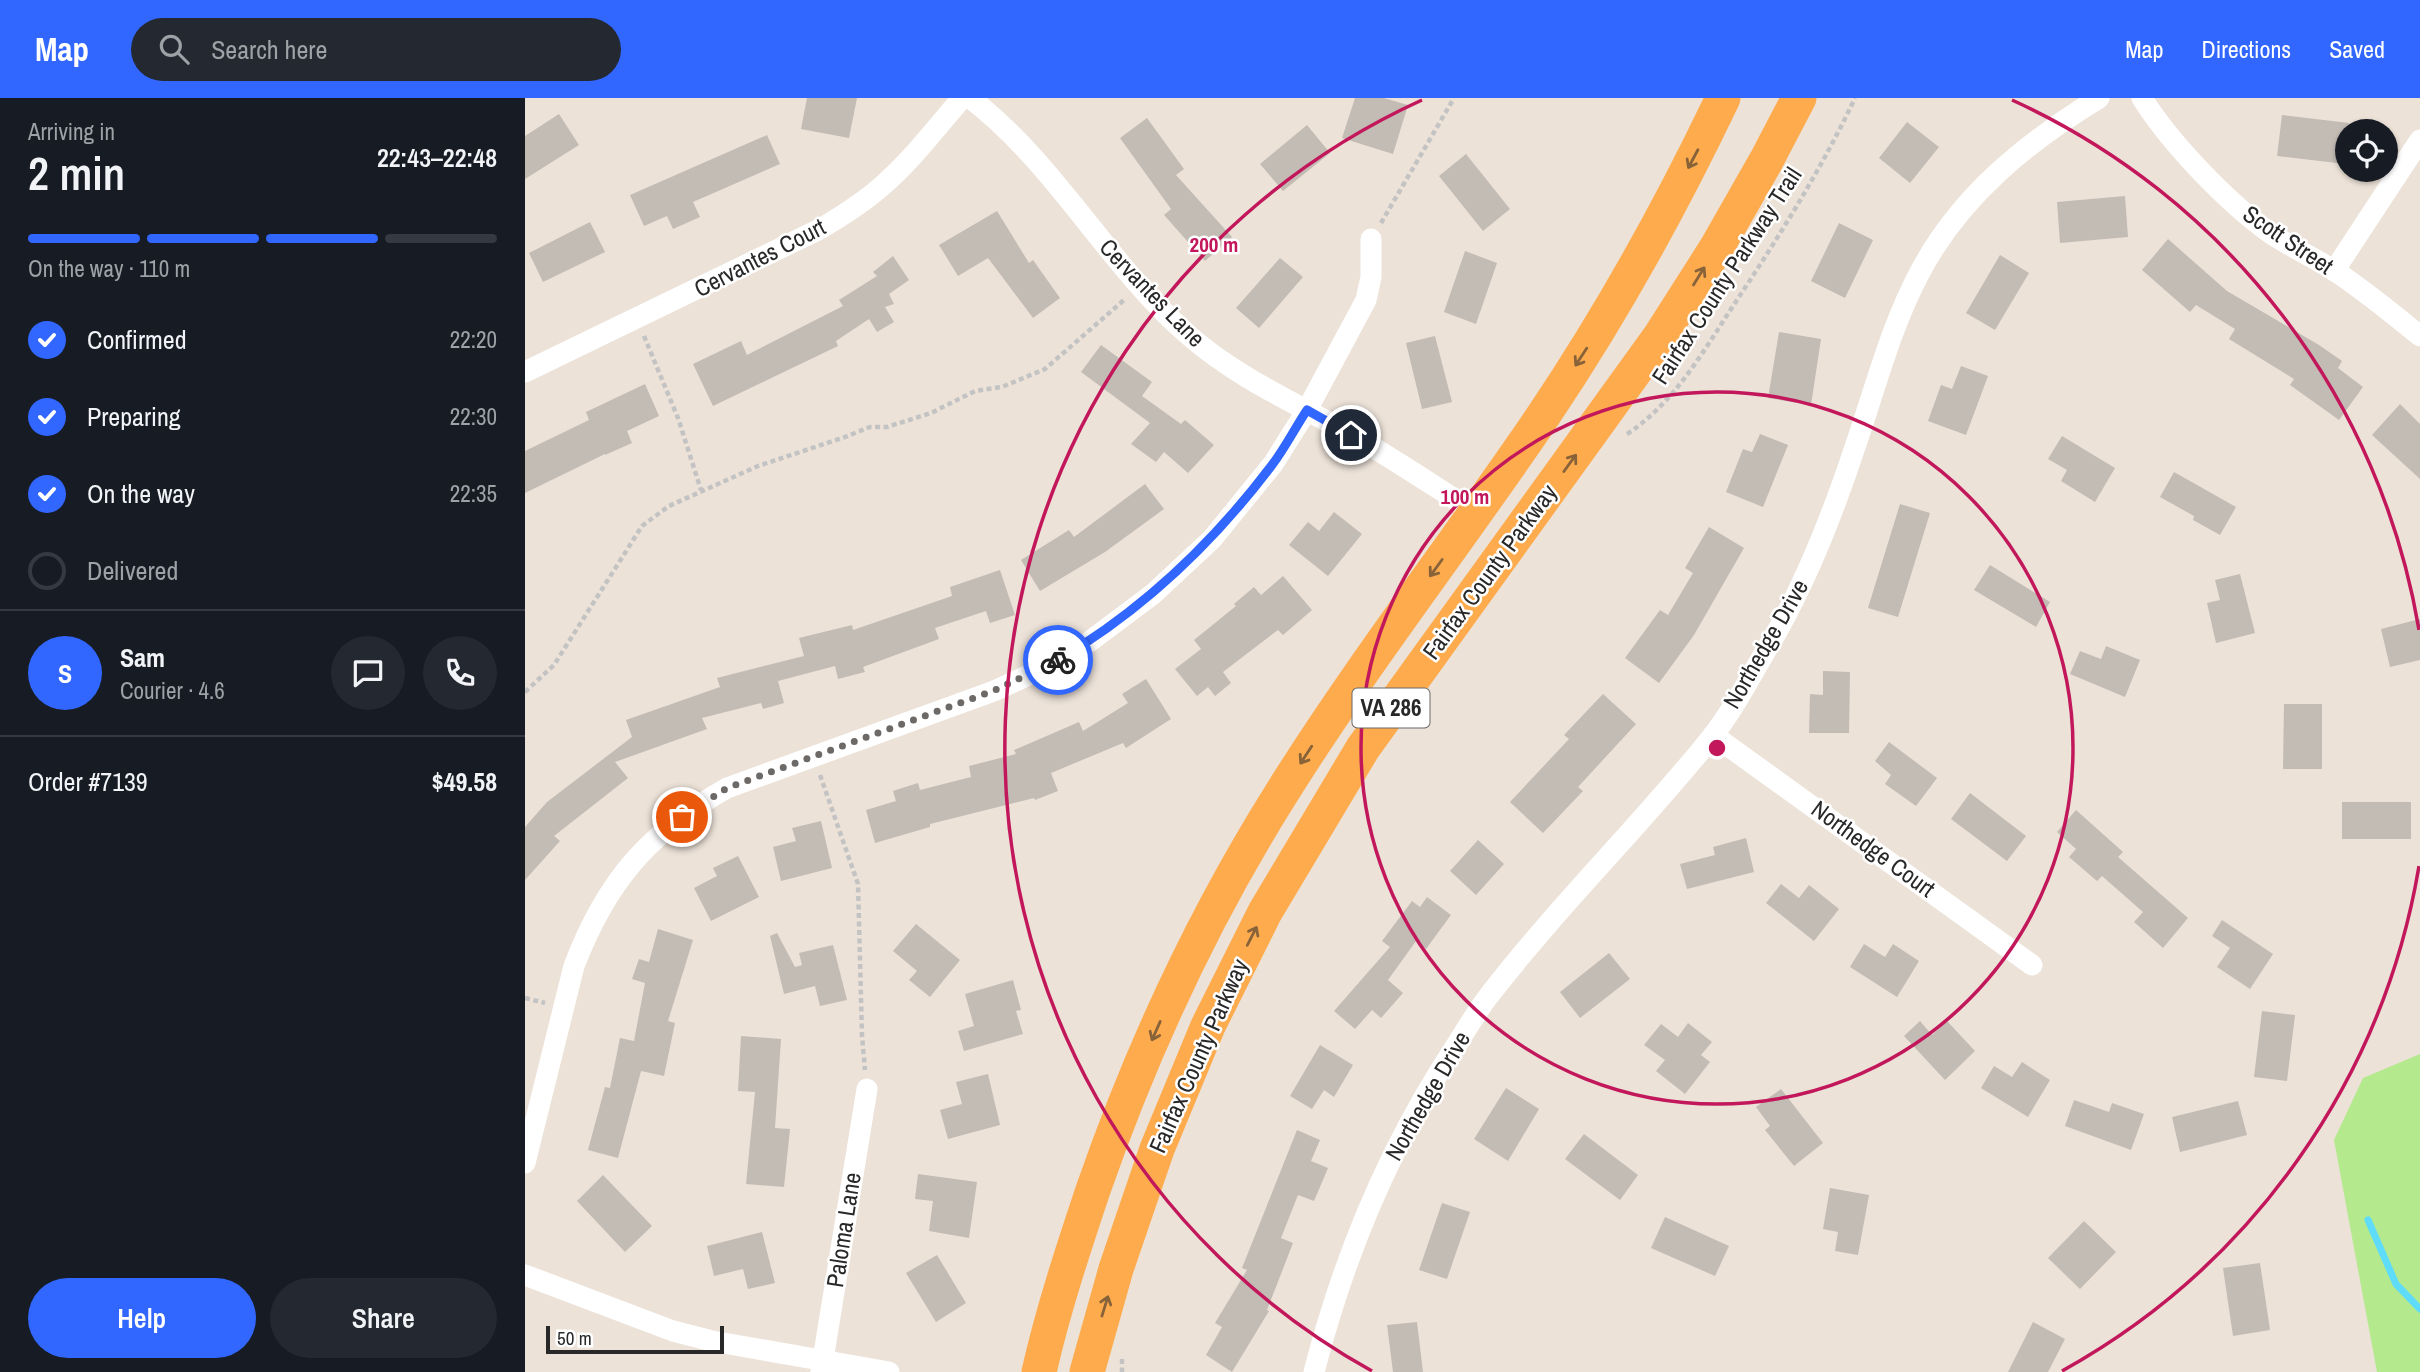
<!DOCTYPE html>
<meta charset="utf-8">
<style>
:root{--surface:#171b24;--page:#242831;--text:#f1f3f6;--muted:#9ea1a6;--line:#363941;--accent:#3267ff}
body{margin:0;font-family:"Archivo Narrow",sans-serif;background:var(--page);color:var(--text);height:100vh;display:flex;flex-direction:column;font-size:26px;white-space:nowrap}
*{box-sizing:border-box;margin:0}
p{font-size:23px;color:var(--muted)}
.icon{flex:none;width:38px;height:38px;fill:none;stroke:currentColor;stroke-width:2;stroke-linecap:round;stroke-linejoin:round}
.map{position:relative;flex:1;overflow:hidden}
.drawer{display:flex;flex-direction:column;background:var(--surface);width:525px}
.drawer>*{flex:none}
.buttons{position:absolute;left:1810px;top:21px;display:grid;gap:14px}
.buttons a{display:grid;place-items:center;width:63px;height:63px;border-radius:50%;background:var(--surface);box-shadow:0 2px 5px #0004;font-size:35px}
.scale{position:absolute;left:21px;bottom:18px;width:178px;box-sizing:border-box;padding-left:7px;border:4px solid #282828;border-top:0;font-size:19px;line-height:24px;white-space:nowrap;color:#282828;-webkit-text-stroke:5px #fff;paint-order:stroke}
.pin{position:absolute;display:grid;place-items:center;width:60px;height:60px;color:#fff;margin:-30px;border:4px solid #fff;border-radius:50%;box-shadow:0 2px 7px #0007}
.courier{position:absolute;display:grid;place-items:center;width:70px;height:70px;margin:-35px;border:5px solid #3267ff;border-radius:50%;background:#fff;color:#222;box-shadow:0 2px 9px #0007}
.overview em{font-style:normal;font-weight:600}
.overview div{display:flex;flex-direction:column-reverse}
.overview{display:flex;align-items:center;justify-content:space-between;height:119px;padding:0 28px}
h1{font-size:46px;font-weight:600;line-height:52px}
.bar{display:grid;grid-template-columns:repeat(4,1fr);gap:10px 7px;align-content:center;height:84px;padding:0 28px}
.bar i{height:9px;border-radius:5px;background:var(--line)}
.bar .on{background:var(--accent)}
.bar p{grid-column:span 4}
.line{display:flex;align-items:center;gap:18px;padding:0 28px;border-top:2px solid var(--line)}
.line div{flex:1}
.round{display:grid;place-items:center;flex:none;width:74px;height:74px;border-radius:37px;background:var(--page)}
ol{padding:0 28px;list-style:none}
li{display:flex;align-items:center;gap:21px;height:77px}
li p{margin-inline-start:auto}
li .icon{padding:7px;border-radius:50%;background:var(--accent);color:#fff;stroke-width:4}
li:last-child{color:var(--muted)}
li i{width:38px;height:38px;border:4px solid var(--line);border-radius:50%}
.primary-button{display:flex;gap:14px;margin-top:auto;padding:14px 28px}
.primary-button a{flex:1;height:80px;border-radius:42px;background:var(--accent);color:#fff;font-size:28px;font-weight:600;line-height:80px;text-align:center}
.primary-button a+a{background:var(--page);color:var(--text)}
header{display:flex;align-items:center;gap:42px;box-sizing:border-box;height:98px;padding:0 35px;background:var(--accent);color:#fff}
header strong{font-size:33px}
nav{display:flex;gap:38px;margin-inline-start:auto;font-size:24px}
.search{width:490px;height:63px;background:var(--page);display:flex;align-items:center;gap:18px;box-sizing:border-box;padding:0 24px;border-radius:38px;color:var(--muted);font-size:26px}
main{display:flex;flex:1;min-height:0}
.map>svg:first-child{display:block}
</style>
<header>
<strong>Map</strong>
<div class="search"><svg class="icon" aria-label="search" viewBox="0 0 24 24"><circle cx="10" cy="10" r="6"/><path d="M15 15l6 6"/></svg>Search here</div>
<nav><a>Map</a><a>Directions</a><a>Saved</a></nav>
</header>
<main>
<section class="drawer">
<div class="overview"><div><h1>2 min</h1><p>Arriving in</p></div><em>22:43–22:48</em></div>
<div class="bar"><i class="on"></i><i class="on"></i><i class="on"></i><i></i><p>On the way · 110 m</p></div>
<ol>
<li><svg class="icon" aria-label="check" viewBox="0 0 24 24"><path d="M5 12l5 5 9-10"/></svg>Confirmed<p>22:20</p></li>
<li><svg class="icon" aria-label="check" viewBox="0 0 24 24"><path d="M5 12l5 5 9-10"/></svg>Preparing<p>22:30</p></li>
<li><svg class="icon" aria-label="check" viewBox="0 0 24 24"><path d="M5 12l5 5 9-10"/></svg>On the way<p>22:35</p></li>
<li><i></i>Delivered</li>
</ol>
<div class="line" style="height:126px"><b class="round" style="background:var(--accent);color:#fff">S</b><div><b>Sam</b><p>Courier · 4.6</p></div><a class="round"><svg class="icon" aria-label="chat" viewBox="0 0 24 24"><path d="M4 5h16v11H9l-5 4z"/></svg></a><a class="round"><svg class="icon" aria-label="phone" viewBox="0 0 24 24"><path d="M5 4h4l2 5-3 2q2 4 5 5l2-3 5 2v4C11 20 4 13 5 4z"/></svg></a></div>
<div class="line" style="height:91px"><div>Order #7139</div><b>$49.58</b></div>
<div class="primary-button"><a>Help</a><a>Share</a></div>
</section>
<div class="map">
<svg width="1895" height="1274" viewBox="0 0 1895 1274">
<rect width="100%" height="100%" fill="#ece2d8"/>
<path fill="#b4e98e" d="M1895,956V1274H1852L1809,1042L1838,980Z"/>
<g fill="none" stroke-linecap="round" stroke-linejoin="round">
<path stroke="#5fdcfa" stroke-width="7" d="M1843,1122L1871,1186L1895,1211"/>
</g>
<path fill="#c3bcb5" d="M282,0H332L324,40L276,31Z
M830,0H859L883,7L868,56L817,40Z
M34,16L54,47L0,81V38Z
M1757,17L1824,25L1820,66L1752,58Z
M622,20L659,71L651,77L707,139L680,163L639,117L646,111L595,40Z
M1382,24L1414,49L1385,85L1354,60Z
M782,27L805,55L758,93L735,66Z
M242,37L255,66L168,104L175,119L148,131L142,118L119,128L105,97Z
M941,56L985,111L958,133L914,78Z
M1600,98L1603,139L1535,145L1532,104Z
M472,113L504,165L508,162L535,200L508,220L463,160L433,178L414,147Z
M65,124L80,154L18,184L4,155Z
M1314,125L1348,142L1320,200L1286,183Z
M1643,141L1702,193L1794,247L1817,263L1813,270L1838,289L1814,322L1765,287L1769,281L1704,241L1710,231L1671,207L1665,214L1617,172Z
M940,153L972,165L951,226L919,214Z
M1475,157L1504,175L1470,232L1441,215Z
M368,158L384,182L364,196L369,206L360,209L369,224L352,234L344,221L311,243L313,248L188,308L168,266L216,243L222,257L318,208L314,202L352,178L348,174Z
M755,160L778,179L734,230L711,210Z
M1254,234L1296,241L1286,307L1243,300Z
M910,238L927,304L897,311L881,245Z
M576,247L627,284L617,298L656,326L660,322L689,347L663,375L639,354L631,364L606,346L625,325L556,274Z
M1436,268L1463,278L1441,337L1403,323L1416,287L1427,291Z
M120,286L134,318L102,333L107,345L80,357V356L0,395V353L64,322L61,314Z
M1875,306L1895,326V381L1847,337Z
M1235,336L1263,347L1238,409L1201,394L1218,351L1227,354Z
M1537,338L1590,370L1570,404L1536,383L1542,372L1523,361Z
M1649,374L1711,409L1695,437L1668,422L1669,418L1635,399Z
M620,386L639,411L580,454L515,493L496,462L544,432L549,439Z
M1375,406L1405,415L1373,519L1343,510Z
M809,414L837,436L803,478L764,447L783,424L794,433Z
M1184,429L1219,450L1169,537L1134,585L1100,560L1135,512L1143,517L1168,475L1160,470Z
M1465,467L1525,504L1511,529L1449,492Z
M475,472L490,517L465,525L461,513L410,530L414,541L338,569L340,574L313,581L310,568L253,583L259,605L238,611L236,605L177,620L182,631L90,664L103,680L29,738L35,743L0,782V729L22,704L107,639L101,622L195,589L192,580L279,558L274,540L327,527L328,532L427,498L425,489Z
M1715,476L1730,535L1691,545L1682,505L1695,502L1690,482Z
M758,478L787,512L758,537L753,532L698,574L706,585L690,598L683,589L672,598L650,571L676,551L669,542L711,508L709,506L729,489L736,497Z
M1895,521V562L1865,569L1856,531Z
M1581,548L1615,562L1600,599L1545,576L1555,553L1576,561Z
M1298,573L1325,574L1324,635H1284L1285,596L1298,597Z
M621,581L646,621L601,650L598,645L526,675L533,693L510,702L509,700L405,726V729L350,745L341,712L371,703L368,693L393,685L395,692L446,679L444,668L491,656L489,652L554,624L558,633L603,605L597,596Z
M1078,596L1111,626L1053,689L1058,693L1018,735L985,704L1044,641L1039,637Z
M1759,606H1797V671H1758Z
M1364,644L1412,680L1391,708L1360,686L1366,677L1350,663Z
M1445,695L1501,738L1482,763L1426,721Z
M1817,704H1886V741H1817Z
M1551,712L1598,754L1593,759L1663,820L1638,850L1609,824L1618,814L1577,778L1572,783L1544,759L1551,751L1532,734Z
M296,723L307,770L256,783L248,749L271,743L267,730Z
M1221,740L1229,774L1162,791L1155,766L1190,757L1188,749Z
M953,742L979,766L951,797L925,773Z
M213,758L234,799L186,823L169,790L192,778L188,770Z
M1256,786L1274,800L1284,787L1314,811L1289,843L1241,805Z
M902,799L926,817L901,851L891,843L863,882L878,895L856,920L847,912L830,931L809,913L865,849L857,843L887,803L895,809Z
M1697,822L1748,856L1725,891L1692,869L1705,850L1687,838Z
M391,826L435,862L405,899L384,882L392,873L368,853Z
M133,831L168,842L143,923L150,925L139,978L116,973L93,1060L63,1052L80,989L85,990L95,940L109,943L120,885L107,881L114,861L124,864Z
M252,835L270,869L277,867L274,855L308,847L322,902L295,908L290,888L259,896L245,838Z
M1339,846L1360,859L1368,846L1394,863L1372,899L1325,869Z
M1084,855L1105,881L1055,920L1035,894Z
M488,882L496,912L491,913L498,936L439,953L433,933L449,928L440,896Z
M1737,913L1770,917L1762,983L1729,979Z
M1395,923L1407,937L1422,923L1450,953L1420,982L1379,938Z
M1163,925L1187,944L1176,957L1185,964L1160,996L1131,973L1140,962L1119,947L1136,926L1153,939Z
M216,938L256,941L250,1030L265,1031L259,1089L221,1086L230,994L213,993Z
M795,947L828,967L809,999L799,992L787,1011L765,998Z
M1497,964L1525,982L1503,1019L1456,990L1469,968L1487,979Z
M463,976L475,1027L423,1041L415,1012L437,1006L431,984Z
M981,990L1014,1011L983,1063L949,1041Z
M1256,991L1298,1045L1269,1068L1240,1032L1245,1028L1231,1009Z
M1549,1002L1584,1014L1587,1005L1619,1016L1606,1052L1540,1028Z
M1713,1003L1722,1037L1655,1054L1647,1019Z
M772,1032L795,1042L786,1063L803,1070L789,1103L773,1097L756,1140L768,1145L742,1212L744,1213L707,1274L681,1257L697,1229L690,1225L722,1172L717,1170Z
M1059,1036L1113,1077L1095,1102L1040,1061Z
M393,1076L452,1084L444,1140L404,1133L408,1103L390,1101Z
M78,1077L127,1128L100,1154L52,1103Z
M1305,1090L1344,1097L1333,1157L1310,1153L1313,1134L1298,1131Z
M917,1105L945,1114L922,1181L894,1172Z
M1140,1119L1204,1148L1190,1178L1126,1150Z
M1559,1123L1591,1154L1555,1191L1523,1160Z
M237,1134L250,1185L223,1191L218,1171L189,1178L182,1148Z
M412,1157L441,1205L411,1224L381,1175Z
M1735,1165L1745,1232L1708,1238L1698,1170Z
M892,1224L898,1274H868L862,1227Z
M1508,1224L1540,1241L1523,1274H1483Z"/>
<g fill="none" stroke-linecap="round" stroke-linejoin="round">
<path stroke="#c3c3c3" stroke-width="4.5" stroke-dasharray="5 3.5" stroke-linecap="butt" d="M856,125L929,0
M119,238L153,320L176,392
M1102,336C1151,304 1180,250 1212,202C1255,137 1297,70 1330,0
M0,594L29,567L117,428L144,408L233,368L320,339L345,329H362L406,315L450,293L477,289L520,271L599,202
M295,677L333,786L337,938L340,972
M0,900L20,905
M597,1261V1274"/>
<path stroke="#fff" stroke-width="21" d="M445,0C530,65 581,164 661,235C709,278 768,304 824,335C867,360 909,388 950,414
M1617,0C1645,45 1702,104 1745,135C1766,149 1789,160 1810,173C1840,193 1867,215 1895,238
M1809,173L1895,42
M0,274L295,131C317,118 338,105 357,88C387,62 411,30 437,0
M1188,637L1507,867
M0,1065L49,868C81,784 123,735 202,690L469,593L517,571L564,544L628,496L687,441L748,366L782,312L841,202L846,179V141
M0,1177L148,1233L187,1243L364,1274
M296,1274L342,991
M789,1274C819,1157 865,1047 932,946C943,929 953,911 966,895C1035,806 1116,727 1186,640C1208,613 1225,579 1243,549C1281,486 1308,416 1331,346C1351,288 1366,228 1395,174C1435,98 1502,44 1574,0"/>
<path stroke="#feab4e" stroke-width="35" d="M514,1274C528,1212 548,1152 568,1092C616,954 678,820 756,696C837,566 932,445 1018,318C1086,217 1146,109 1198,0
M562,1274L591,1171L632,1051L683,928L740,814L838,650L1136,237L1192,149L1241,63L1274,0"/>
</g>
<defs><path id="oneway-shaft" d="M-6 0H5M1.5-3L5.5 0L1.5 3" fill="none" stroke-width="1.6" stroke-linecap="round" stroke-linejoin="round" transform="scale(1.75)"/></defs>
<g stroke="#886339">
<use href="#oneway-shaft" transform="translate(1168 61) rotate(118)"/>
<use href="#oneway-shaft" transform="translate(1174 178) rotate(-58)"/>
<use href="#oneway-shaft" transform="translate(1056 259) rotate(123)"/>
<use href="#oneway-shaft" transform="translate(1045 365) rotate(-54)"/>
<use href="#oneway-shaft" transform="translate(911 470) rotate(126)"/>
<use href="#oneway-shaft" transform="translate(781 657) rotate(123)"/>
<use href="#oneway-shaft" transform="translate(727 838) rotate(-63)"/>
<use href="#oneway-shaft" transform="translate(631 933) rotate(114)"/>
<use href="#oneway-shaft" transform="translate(580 1208) rotate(-73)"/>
</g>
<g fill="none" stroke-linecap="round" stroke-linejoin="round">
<path stroke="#6d6966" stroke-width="7" stroke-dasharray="0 12.6" d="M157,719L202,690L468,593L533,562"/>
<path stroke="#3267ff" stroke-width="9" d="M533,562C618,512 688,445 747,367C760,350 770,330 782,312L826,337"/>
</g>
<g fill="none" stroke="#c2185b" stroke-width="3.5">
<circle cx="1192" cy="650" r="356"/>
<path d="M1894 768A712 712 0 0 1 1537 1273M847 1273A712 712 0 0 1 897 2M1487 2A712 712 0 0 1 1894 532"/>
</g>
<g text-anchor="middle" stroke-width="5" stroke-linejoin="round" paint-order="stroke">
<rect fill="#fff" stroke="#686868" stroke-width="2" x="827.5" y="590.5" width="77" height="39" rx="5"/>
<g font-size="23" font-weight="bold" fill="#282828">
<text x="866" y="618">VA 286</text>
</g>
<g font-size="24" fill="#282828" stroke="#fff">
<text transform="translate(1763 142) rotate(34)" y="8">Scott Street</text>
<text transform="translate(235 160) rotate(-27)" y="8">Cervantes Court</text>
<text transform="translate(1202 178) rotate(-57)" y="8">Fairfax County Parkway Trail</text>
<text transform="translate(627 195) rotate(46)" y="8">Cervantes Lane</text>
<text transform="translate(965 474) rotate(-54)" y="8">Fairfax County Parkway</text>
<text transform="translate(1241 546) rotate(-60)" y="8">Northedge Drive</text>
<text transform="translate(1348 751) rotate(36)" y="8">Northedge Court</text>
<text transform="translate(674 958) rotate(-66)" y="8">Fairfax County Parkway</text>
<text transform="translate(903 998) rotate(-60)" y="8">Northedge Drive</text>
<text transform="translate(319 1132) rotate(-81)" y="8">Paloma Lane</text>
</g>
</g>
<circle cx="1192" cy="650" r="10" fill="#c2185b" stroke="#fff" stroke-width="3.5"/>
<g font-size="21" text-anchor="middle" font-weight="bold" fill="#c2185b" stroke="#fff" stroke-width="5" stroke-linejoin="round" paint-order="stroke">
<text x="689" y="154">200 m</text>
<text x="940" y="406">100 m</text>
</g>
</svg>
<div class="buttons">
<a><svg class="icon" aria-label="locate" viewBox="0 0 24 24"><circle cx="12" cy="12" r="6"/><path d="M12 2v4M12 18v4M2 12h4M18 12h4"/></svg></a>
</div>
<div class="scale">50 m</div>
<div class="pin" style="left:157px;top:719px;background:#ea580c"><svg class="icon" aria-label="bag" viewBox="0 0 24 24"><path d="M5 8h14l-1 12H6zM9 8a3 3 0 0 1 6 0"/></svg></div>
<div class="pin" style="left:826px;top:337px;background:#1f2937"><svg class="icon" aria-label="home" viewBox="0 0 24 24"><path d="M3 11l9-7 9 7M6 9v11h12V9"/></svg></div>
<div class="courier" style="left:533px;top:562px"><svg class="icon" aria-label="bike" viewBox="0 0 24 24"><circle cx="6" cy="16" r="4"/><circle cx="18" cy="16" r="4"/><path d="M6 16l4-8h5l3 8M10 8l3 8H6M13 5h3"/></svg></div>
</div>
</main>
